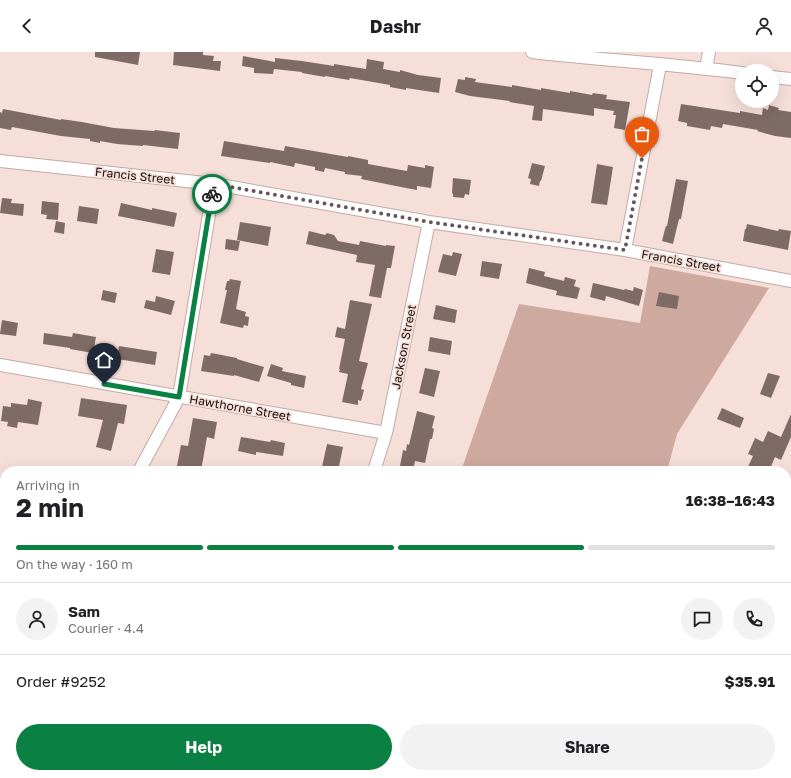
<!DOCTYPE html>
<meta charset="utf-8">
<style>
:root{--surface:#fff;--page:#f2f2f2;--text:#202124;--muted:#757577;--line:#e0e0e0;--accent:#0b8043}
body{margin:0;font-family:"Golos Text",sans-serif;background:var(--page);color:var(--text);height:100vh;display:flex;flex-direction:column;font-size:15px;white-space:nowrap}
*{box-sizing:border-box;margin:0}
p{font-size:13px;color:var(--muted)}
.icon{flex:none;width:22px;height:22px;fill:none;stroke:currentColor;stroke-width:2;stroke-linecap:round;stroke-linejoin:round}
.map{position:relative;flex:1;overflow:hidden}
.drawer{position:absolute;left:0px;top:414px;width:791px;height:312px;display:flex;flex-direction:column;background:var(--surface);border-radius:16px 16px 0 0;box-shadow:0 4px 16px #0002}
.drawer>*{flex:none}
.tools{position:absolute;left:735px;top:12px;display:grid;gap:8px}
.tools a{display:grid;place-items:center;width:44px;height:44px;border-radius:50%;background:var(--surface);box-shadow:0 4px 16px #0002;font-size:20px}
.pin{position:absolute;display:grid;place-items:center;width:34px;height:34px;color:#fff;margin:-41px -17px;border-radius:50% 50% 50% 0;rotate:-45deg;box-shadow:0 0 4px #0007}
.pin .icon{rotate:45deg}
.courier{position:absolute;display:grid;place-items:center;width:40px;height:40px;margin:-20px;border:3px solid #0b8043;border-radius:50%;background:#fff;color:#222;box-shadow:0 1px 5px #0007}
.overview em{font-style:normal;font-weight:700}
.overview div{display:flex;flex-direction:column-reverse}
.overview{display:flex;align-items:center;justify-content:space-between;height:68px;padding:0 16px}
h1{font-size:26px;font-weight:700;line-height:30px}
.bar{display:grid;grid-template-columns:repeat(4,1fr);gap:6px 4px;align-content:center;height:48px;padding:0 16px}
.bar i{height:5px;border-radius:3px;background:var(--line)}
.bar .selected{background:var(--accent)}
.bar p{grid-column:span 4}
.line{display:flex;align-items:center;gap:10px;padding:0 16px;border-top:1px solid var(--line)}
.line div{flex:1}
.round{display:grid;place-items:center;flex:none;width:42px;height:42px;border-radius:21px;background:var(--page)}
.primary-button{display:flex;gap:8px;margin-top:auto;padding:8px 16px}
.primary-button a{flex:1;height:46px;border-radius:24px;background:var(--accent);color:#fff;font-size:16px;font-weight:700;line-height:46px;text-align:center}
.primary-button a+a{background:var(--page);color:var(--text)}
header{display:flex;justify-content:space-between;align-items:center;height:52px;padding:0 16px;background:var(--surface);font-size:18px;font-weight:700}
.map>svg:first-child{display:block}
</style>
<header><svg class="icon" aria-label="back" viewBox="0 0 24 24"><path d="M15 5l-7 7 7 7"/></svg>Dashr<svg class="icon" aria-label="person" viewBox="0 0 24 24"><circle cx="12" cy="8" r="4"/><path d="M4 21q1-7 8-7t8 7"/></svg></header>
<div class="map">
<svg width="791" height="726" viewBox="0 0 791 726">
<rect width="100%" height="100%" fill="#f6dfd9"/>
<path fill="#cea9a0" d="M650,214L769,236L677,382L667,419H461L519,252L640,271Z"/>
<path fill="#7f6b66" d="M95,0H140L138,13L95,5Z
M174,0H203V3L214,4L213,9H221L220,19L173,13Z
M243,4L275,10V6L302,9L334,14V12L366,17L367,7L384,10L383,17L400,20V18L418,23L441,26L439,41L406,36V38L390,35V33L350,26L349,28L325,24V25L302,21V20L274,17L273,22L254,21V16L242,14Z
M465,25L476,27L475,30L512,35V33L541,38V36L570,41V39L592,43L593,41L607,43L606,47L630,50L625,78L614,76L616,63H613L614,59L594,56V64L543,57L542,69L532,68L534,54L509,50L510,49L470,44L455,40L458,27L465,28Z
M681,52L740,61V59L762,63L763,56L768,58L769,53L779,56L778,58L791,60V86L775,84L757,79L758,78L723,72L722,76L711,74L710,78L687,74V71L678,69Z
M3,57L61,68V67L82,70L114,76L154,79L155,78L180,81L178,97L143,93V94L117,92L100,89V91L90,89V87L61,84L12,75L11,78L0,76V60L2,61Z
M224,89L284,99L285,94L348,105V104L368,108V112L407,119L408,113L425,116V113L434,115L431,136L417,134V138L406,136L361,127L362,124L345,122V120L325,116L324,120L315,118V115L295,111L294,115L270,110V111L221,104Z
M532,111L545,114L541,129H540L539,134L530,132L531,127L528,126Z
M597,112L613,115L607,153L591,151Z
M453,126L471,128L469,143L465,142L464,146L453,145V142L452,141Z
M676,127L688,129L681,167H679L673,192L662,189L665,177L666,174H667Z
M2,146L12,147L11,151L24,152L23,164L0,161Z
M42,149L59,151L58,168L46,167L47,163L41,162Z
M121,151L152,158V156L177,161L174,175L118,164Z
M79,154L99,157L97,172L77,169Z
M56,169L65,171L64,182L54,180Z
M240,170L271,175L268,194L237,188Z
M747,172L778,179L779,177L791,179L788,198L743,189L745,177H746Z
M309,179L325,183L327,181L334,183L338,189L359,193L360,189L386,194V193L395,194L391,216H387L381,246L369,244L375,213L356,210L357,203L306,192Z
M226,187L240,189L238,199L225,197Z
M156,197L174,200L170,223L152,220Z
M453,200L462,202L456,224L438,220L443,202L452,204Z
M482,209L502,212L499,227L480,224Z
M529,216L545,220L544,224L564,229L565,225L576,228L574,234L580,236L577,247L556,243L557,239L526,231Z
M230,227L241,229L236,257L246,260L245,264L249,265L248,274L244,273L243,276L220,271L227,238H225L227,229H229Z
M593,231L624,238L625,237L633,239L634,235L643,238L639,254L606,244L605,249L590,245Z
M103,238L117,241L115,251L101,248Z
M659,240L679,244L677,257L656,254Z
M156,244L175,249L171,263L144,256L146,248L155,250Z
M350,248L372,252L359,309L368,311L361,337L364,338L361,349L358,348V353L342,350L348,322L339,320L340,317H339L345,287L335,285L337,275L345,277Z
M436,253L457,258L455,271L433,267Z
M2,268L18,271L16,284L0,282Z
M44,281L72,285L73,281L96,285L93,301L70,297V296L43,292Z
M430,285L452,289L450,303L428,299Z
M119,294L157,300L155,313L117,307Z
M211,301L237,306V307L264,315L259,330L234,323V324L201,319L204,303L210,304Z
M271,312L283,316L282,319L306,324L304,336L291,333V331L267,324Z
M425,316L440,319L434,345L419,341Z
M768,321L780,324L771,346L760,342Z
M81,346L127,353L124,372L118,371L111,399L96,395L103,368L78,364Z
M28,347L42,350L38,373L18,370L17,376L7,374L8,370L1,369L3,354L11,355V351L27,353Z
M722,356L744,366L740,376L717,367Z
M417,359L435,364L432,376L434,377L432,387H430L425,411L415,409L413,419H410L403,417V415L400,414L403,398L406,399L407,392L409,393Z
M791,362V385L781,408L775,405L769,419H746L753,404L748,402L755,386L763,390L768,379L781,385Z
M193,366L217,370L214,387L207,385L201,419H176L181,393L188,394Z
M241,385L270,390L271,388L285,391L283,404L256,400V403L238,399Z
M327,392L343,395L338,419L322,415Z"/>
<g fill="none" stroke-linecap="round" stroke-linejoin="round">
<defs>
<path id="minor" d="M532,0C602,8 672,12 742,21
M706,17L709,0
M772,25L791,27
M0,109L214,132L429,170L625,198L791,229
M625,198L660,13
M0,313L386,381
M139,419L179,345L214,132
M374,419L386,381L429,170
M786,462L791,455
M0,533L5,534
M0,720L33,726
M99,726L105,721
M486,726L487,721
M726,726V721"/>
</defs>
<use href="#minor" stroke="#c1aba6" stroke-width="14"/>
<use href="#minor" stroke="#fff" stroke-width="12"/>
</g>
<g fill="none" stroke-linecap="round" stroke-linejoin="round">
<path stroke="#655854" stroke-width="4" stroke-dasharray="0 7.2" d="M212,142L214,132L429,170L625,198L642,106"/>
<path stroke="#0b8043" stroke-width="5" d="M104,332L179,345L212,142"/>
</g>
<g text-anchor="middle" stroke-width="3.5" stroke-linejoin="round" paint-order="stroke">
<g font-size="12" fill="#170f0d" stroke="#f6dfd9">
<text transform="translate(135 124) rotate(6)" y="4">Francis Street</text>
<text transform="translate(681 209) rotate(10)" y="4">Francis Street</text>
<text transform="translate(404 295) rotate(-79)" y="4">Jackson Street</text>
<text transform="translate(240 356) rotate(10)" y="4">Hawthorne Street</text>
</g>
</g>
</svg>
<div class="tools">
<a><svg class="icon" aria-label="locate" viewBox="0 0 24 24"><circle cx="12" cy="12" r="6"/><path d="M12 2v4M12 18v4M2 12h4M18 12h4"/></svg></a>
</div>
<div class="pin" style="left:642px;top:106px;background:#ea580c"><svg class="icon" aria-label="bag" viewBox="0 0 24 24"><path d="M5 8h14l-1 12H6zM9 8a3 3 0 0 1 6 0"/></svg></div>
<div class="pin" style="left:104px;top:332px;background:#1f2937"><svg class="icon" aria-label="home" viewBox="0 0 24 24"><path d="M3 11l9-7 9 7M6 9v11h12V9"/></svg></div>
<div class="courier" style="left:212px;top:142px"><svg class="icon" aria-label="bike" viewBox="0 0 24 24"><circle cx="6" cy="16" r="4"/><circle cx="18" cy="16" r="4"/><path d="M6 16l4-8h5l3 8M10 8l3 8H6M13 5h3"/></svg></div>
<section class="drawer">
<div class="overview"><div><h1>2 min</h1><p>Arriving in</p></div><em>16:38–16:43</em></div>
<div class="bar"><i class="selected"></i><i class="selected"></i><i class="selected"></i><i></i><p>On the way · 160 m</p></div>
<div class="line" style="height:72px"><a class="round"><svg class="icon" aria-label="person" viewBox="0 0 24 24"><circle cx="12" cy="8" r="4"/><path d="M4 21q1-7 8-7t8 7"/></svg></a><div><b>Sam</b><p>Courier · 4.4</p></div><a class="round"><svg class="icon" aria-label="chat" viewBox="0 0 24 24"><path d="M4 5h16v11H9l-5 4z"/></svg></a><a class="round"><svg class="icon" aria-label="phone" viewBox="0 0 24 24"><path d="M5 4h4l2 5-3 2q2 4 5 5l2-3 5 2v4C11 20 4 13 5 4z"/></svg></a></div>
<div class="line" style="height:52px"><div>Order #9252</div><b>$35.91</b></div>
<div class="primary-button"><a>Help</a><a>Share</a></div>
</section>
</div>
